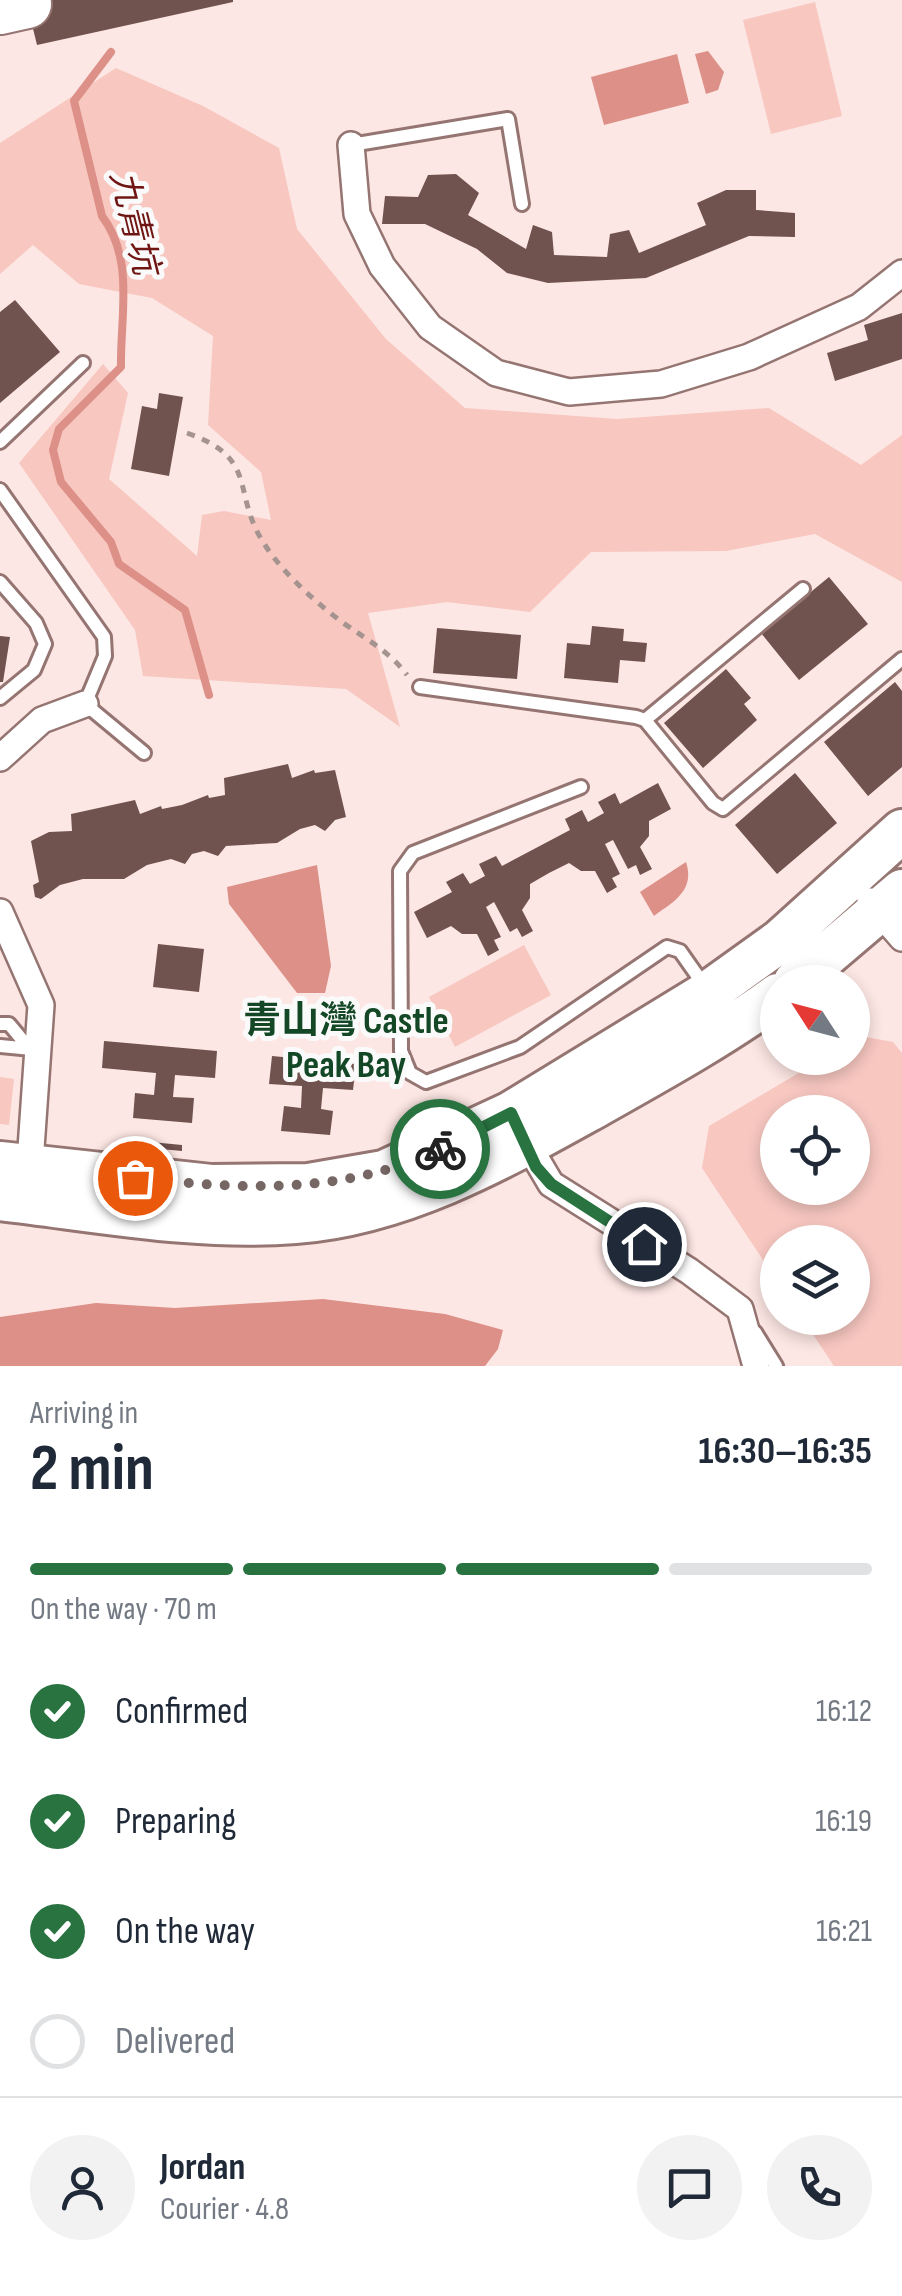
<!DOCTYPE html>
<meta charset="utf-8">
<style>
:root{--surface:#fff;--page:#f2f2f3;--text:#1f2937;--muted:#747a83;--line:#e0e1e3;--accent:#297341}
body{margin:0;font-family:"Sofia Sans Condensed","Noto Sans TC",sans-serif;background:var(--page);color:var(--text);height:100vh;display:flex;flex-direction:column;font-size:38px;white-space:nowrap}
*{box-sizing:border-box;margin:0}
p{font-size:32px;color:var(--muted)}
.icon{flex:none;width:55px;height:55px;fill:none;stroke:currentColor;stroke-width:2;stroke-linecap:round;stroke-linejoin:round}
.map{position:relative;height:1366px;overflow:hidden}
.panel{display:flex;flex-direction:column;background:var(--surface);flex:1}
.panel>*{flex:none}
.needle{width:65px;rotate:306deg}
.fabs{position:absolute;left:760px;top:965px;display:grid;gap:20px}
.fabs a{display:grid;place-items:center;width:110px;height:110px;border-radius:50%;background:var(--surface);box-shadow:0 5px 15px #0003;font-size:50px}
.pin{position:absolute;display:grid;place-items:center;width:85px;height:85px;color:#fff;margin:-42px;border:5px solid #fff;border-radius:50%;box-shadow:0 2px 10px #0007}
.courier{position:absolute;display:grid;place-items:center;width:100px;height:100px;margin:-50px;border:8px solid #297341;border-radius:50%;background:#fff;color:#222;box-shadow:0 2px 12px #0007}
.head em{font-style:normal;font-weight:700}
.head div{display:flex;flex-direction:column-reverse}
.head{display:flex;align-items:center;justify-content:space-between;height:170px;padding:0 30px}
h1{font-size:65px;font-weight:700;line-height:75px}
.bar{display:grid;grid-template-columns:repeat(4,1fr);gap:15px 10px;align-content:center;height:120px;padding:0 30px}
.bar i{height:12px;border-radius:8px;background:var(--line)}
.bar .selected{background:var(--accent)}
.bar p{grid-column:span 4}
.line{display:flex;align-items:center;gap:25px;padding:0 30px;border-top:2px solid var(--line)}
.line div{flex:1}
.round{display:grid;place-items:center;flex:none;width:105px;height:105px;border-radius:52px;background:var(--page)}
ol{padding:0 30px;list-style:none}
li{display:flex;align-items:center;gap:30px;height:110px}
li p{margin-inline-start:auto}
li .icon{padding:10px;border-radius:50%;background:var(--accent);color:#fff;stroke-width:4}
li:last-child{color:var(--muted)}
li i{width:55px;height:55px;border:5px solid var(--line);border-radius:50%}
.map>svg:first-child{display:block}
</style>
<div class="map">
<svg width="902" height="1366" viewBox="0 0 902 1366">
<rect width="100%" height="100%" fill="#fde7e4"/>
<path fill="#f7c7c0" fill-rule="evenodd" d="M815,2L842,116L771,134L743,20Z
M116,68L203,106L279,148L297,229L386,339L465,408L617,419L769,408L861,465L902,435V582L815,534L726,551L591,552L530,612L447,602L368,613L400,727L346,689L143,676L135,630L19,463L103,364L128,393L109,479L197,556L202,515L224,511L271,520L261,472L208,425L213,336L152,298L79,284L33,245L0,274V143Z
M524,945L551,995L455,1047L429,997Z
M861,1036L893,1042L902,1053V1366H834L802,1318H852V1242H778L777,1281L702,1168L709,1126L824,1058H852L853,1040ZM778,1112H852V1188H778Z
M0,1077L14,1079L9,1125L0,1124Z"/>
<path fill="#dc9087" d="M708,51L724,72L718,90L706,94L695,54Z
M677,54L689,103L604,125L591,77Z
M686,862C695,890 675,901 654,916L640,892Z
M317,865L331,966L325,993H297L229,904L227,887Z
M323,1299L445,1314L503,1330L498,1349L485,1366H0V1317L96,1303L175,1308Z"/>
<g fill="none" stroke-linecap="round" stroke-linejoin="round">
<path stroke="#dc9087" stroke-width="8" d="M111,52L74,101L102,216C135,260 120,316 121,367L59,429L53,450L61,482L111,542L119,564L185,610L209,695"/>
</g>
<path fill="#70524e" d="M26,0H233V2L37,45Z
M456,174L479,193L468,215L526,249L533,225L552,232L554,255L607,257L610,234L629,230L639,253L706,225L697,203L726,190H756V210L795,213V237L749,236L646,278L548,283L507,273L477,249L425,224H382L385,196L418,197L428,175Z
M15,300L60,352L0,403V312Z
M902,313V359L835,381L827,353L868,340L864,325Z
M159,393L183,397L169,476L131,469L142,406L157,409Z
M829,577L868,624L799,680L761,633Z
M592,626L624,629L623,641L647,643L645,662L620,660L618,683L564,678L567,643L590,645Z
M437,628L521,635L517,679L433,673Z
M0,636L10,637L3,682H0Z
M726,669L751,698L744,704L757,720L703,768L664,723Z
M895,682L902,691V767L868,796L824,742Z
M288,764L292,778L314,770L315,773L335,770L346,817L335,820L325,831L315,825L300,829L277,843L226,846L218,856L204,851L192,854L185,864L171,859L147,865L124,879H83L60,885L41,899L35,897L33,885L39,882L31,841L49,832L72,831L71,814L135,800L140,814L161,806L162,809L182,805L208,795L209,798L225,795L224,778Z
M795,773L837,823L777,874L735,825Z
M658,783L671,809L649,821V836L640,847L652,869L640,875L636,865L628,869L613,840L605,844L620,874L612,878L617,887L607,893L595,871H581L569,863L549,873L530,884V898L522,910L533,931L522,937L517,928L510,932L494,902L486,907L501,937L494,940L499,950L488,956L477,934H462L451,926L427,938L414,912L452,892L446,882L463,873L470,884L485,876L479,864L496,856L502,866L570,830L565,819L582,810L588,822L604,813L598,802L615,793L620,804Z
M158,944L204,949L199,992L153,987Z
M104,1041L217,1051L215,1078L175,1075L173,1097L194,1098L192,1123L133,1118L135,1093L154,1095L156,1073L102,1068Z
M272,1056L356,1064L353,1090L323,1088L321,1109L333,1111L330,1135L281,1131L284,1106L301,1108L302,1086L269,1084Z
M151,1142L182,1145V1151L150,1148Z"/>
<g fill="none" stroke-linecap="round" stroke-linejoin="round">
<defs>
<path id="service" d="M351,145L508,119L522,204
M0,442L83,363
M0,490L104,637L105,656L85,704L144,753
M0,582L36,623L45,644L34,670L0,698
M420,687L636,717L645,720L713,803L723,809L902,659
M645,720L803,589
M581,787L413,853L400,871L401,1051L410,1073L426,1082L520,1047L667,947L680,951L706,988
M0,1024H9L29,1048
M0,1046L32,1049
M755,1332L776,1366"/>
<path id="minor" d="M351,145L357,214L382,266L430,327L496,373L569,392L661,384L749,357L859,307L902,273
M0,758L42,720L85,704
M870,901L902,938
M0,912L41,1005L29,1177
M522,1135L551,1184L689,1271L740,1309L756,1366"/>
<path id="primary" d="M795,982L902,891
M0,1163L211,1186L309,1185L384,1172L511,1113L709,992L780,941L902,831
M0,1199C96,1210 198,1230 295,1222C404,1214 502,1158 596,1106C658,1071 720,1037 778,995"/>
<path id="motorway" d="M0,10L27,4"/>
</defs>
<use href="#service" stroke="#957571" stroke-width="18"/>
<use href="#minor" stroke="#957571" stroke-width="30"/>
<use href="#primary" stroke="#957571" stroke-width="48"/>
<use href="#motorway" stroke="#957571" stroke-width="52"/>
<path stroke="#a59390" stroke-width="5" stroke-dasharray="8 8" stroke-linecap="butt" d="M187,433C261,459 230,493 265,545C283,573 315,602 342,622C367,640 388,650 407,675"/>
<use href="#service" stroke="#fff" stroke-width="12"/>
<use href="#minor" stroke="#fff" stroke-width="25"/>
<use href="#primary" stroke="#fff" stroke-width="42"/>
<use href="#motorway" stroke="#fff" stroke-width="48"/>
</g>
<g fill="none" stroke-linecap="round" stroke-linejoin="round">
<path stroke="#766664" stroke-width="10" stroke-dasharray="0 18" d="M135,1178C239,1189 343,1196 440,1149"/>
<path stroke="#297341" stroke-width="12" d="M440,1149L511,1113L536,1167L551,1184L644,1244"/>
</g>
<g text-anchor="middle" stroke-width="10" stroke-linejoin="round" paint-order="stroke">
<g font-size="35" font-style="italic" fill="#6f1513" stroke="#fafafa">
<text transform="translate(135 222) rotate(76)" y="12">九青坑</text>
</g>
<g font-size="38" font-weight="bold" fill="#134725" stroke="#fafafa">
<text x="346" y="1033">青山灣 Castle<tspan x="346" dy="44">Peak Bay</tspan></text>
</g>
</g>
</svg>
<div class="fabs">
<a><svg class="needle" viewBox="-14 -14 28 28"><path d="M0-13l5 13h-10z" fill="#e53935"/><path d="M0 13l5-13h-10z" fill="#747a83"/></svg></a>
<a><svg class="icon" aria-label="locate" viewBox="0 0 24 24"><circle cx="12" cy="12" r="6"/><path d="M12 2v4M12 18v4M2 12h4M18 12h4"/></svg></a>
<a><svg class="icon" aria-label="layers" viewBox="0 0 24 24"><path d="M12 4l9 5-9 5-9-5zM3 14l9 5 9-5"/></svg></a>
</div>
<div class="pin" style="left:135px;top:1178px;background:#ea580c"><svg class="icon" aria-label="bag" viewBox="0 0 24 24"><path d="M5 8h14l-1 12H6zM9 8a3 3 0 0 1 6 0"/></svg></div>
<div class="pin" style="left:644px;top:1244px;background:#1f2937"><svg class="icon" aria-label="home" viewBox="0 0 24 24"><path d="M3 11l9-7 9 7M6 9v11h12V9"/></svg></div>
<div class="courier" style="left:440px;top:1149px"><svg class="icon" aria-label="bike" viewBox="0 0 24 24"><circle cx="6" cy="16" r="4"/><circle cx="18" cy="16" r="4"/><path d="M6 16l4-8h5l3 8M10 8l3 8H6M13 5h3"/></svg></div>
</div>
<section class="panel">
<div class="head"><div><h1>2 min</h1><p>Arriving in</p></div><em>16:30–16:35</em></div>
<div class="bar"><i class="selected"></i><i class="selected"></i><i class="selected"></i><i></i><p>On the way · 70 m</p></div>
<ol>
<li><svg class="icon" aria-label="check" viewBox="0 0 24 24"><path d="M5 12l5 5 9-10"/></svg>Confirmed<p>16:12</p></li>
<li><svg class="icon" aria-label="check" viewBox="0 0 24 24"><path d="M5 12l5 5 9-10"/></svg>Preparing<p>16:19</p></li>
<li><svg class="icon" aria-label="check" viewBox="0 0 24 24"><path d="M5 12l5 5 9-10"/></svg>On the way<p>16:21</p></li>
<li><i></i>Delivered</li>
</ol>
<div class="line" style="height:180px"><a class="round"><svg class="icon" aria-label="person" viewBox="0 0 24 24"><circle cx="12" cy="8" r="4"/><path d="M4 21q1-7 8-7t8 7"/></svg></a><div><b>Jordan</b><p>Courier · 4.8</p></div><a class="round"><svg class="icon" aria-label="chat" viewBox="0 0 24 24"><path d="M4 5h16v11H9l-5 4z"/></svg></a><a class="round"><svg class="icon" aria-label="phone" viewBox="0 0 24 24"><path d="M5 4h4l2 5-3 2q2 4 5 5l2-3 5 2v4C11 20 4 13 5 4z"/></svg></a></div>
</section>
